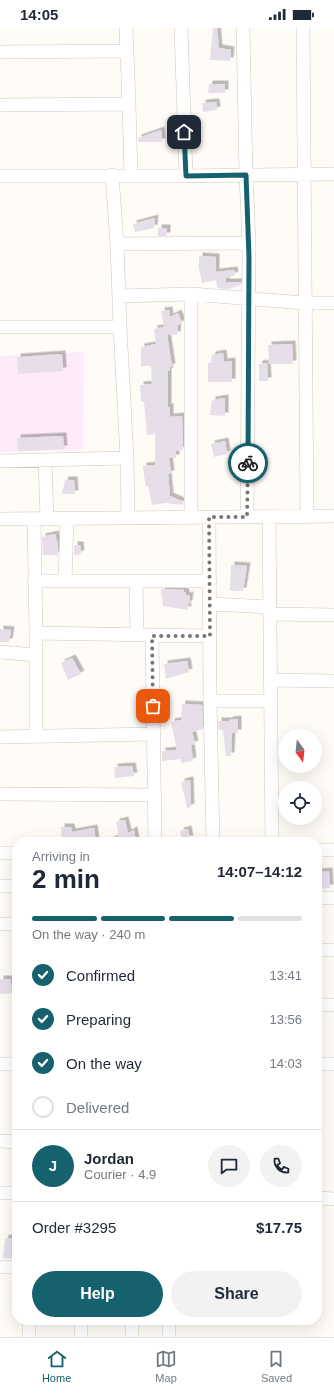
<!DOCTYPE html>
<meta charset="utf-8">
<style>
:root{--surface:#fff;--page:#f2f2f3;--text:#1f2937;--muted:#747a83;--line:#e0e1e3;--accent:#15616d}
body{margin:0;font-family:Helvetica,sans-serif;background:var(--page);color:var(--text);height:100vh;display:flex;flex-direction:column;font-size:15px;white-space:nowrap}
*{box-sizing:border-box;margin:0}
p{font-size:13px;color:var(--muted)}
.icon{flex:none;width:22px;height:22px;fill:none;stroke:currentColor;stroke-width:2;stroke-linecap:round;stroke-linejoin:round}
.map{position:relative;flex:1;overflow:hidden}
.drawer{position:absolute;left:12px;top:809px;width:310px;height:488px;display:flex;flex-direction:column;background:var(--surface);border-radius:16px;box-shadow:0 4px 16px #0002}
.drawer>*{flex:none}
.needle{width:26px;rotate:165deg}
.buttons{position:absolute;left:278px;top:701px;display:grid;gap:8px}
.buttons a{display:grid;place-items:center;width:44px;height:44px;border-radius:50%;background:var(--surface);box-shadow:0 4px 16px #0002;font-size:20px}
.pin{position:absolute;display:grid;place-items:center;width:34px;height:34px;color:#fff;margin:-17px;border-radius:8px;box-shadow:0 2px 6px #0006}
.courier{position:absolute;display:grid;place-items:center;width:40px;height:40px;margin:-20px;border:3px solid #15616d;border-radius:50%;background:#fff;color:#222;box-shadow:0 1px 5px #0007}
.summary em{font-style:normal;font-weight:700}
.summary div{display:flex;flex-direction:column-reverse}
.summary{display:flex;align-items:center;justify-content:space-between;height:68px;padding:0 20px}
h1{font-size:26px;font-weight:700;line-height:30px}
.bar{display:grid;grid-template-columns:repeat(4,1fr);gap:6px 4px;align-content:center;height:48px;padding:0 20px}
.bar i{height:5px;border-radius:3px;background:var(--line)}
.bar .selected{background:var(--accent)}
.bar p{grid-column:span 4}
.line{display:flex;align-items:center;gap:10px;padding:0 20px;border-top:1px solid var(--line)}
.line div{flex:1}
.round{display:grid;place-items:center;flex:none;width:42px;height:42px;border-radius:21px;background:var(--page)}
ol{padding:0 20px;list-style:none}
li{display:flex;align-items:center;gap:12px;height:44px}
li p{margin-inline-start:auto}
li .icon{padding:4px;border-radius:50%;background:var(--accent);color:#fff;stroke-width:4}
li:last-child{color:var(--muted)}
li i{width:22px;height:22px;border:2px solid var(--line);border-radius:50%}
.cta{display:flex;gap:8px;margin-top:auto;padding:8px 20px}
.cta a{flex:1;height:46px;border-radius:24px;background:var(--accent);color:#fff;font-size:16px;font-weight:700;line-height:46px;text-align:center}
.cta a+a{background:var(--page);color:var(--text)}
.status{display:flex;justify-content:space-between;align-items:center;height:28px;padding:0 20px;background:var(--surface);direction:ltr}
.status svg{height:11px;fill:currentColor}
.dock{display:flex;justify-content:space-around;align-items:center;height:56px;border-top:1px solid var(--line);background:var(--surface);font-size:11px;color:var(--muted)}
.dock a{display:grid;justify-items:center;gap:2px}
.dock .selected{color:var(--accent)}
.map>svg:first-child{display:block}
</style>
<div class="status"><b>14:05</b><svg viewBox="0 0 49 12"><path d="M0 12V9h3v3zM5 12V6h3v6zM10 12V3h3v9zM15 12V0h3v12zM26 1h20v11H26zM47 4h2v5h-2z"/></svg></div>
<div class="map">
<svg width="334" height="1309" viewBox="0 0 334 1309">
<defs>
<filter id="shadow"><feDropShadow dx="3.5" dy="-3.5" stdDeviation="0" flood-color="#0004"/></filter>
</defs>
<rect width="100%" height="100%" fill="#fffbf7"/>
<path fill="#fdebfc" d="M84,324L83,422L0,424V328Z"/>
<path fill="#e7dee9" filter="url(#shadow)" d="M213,0H217L219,20L231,22L230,33L210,32Z
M209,56H225V65H208Z
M216,74L217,82L203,84L202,75Z
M161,102L162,114H138V110Z
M155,190L154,200L135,204L133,196Z
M158,200H167V208H158Z
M199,228L216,229V244L234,242L235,247L226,250V254H241V257L228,261L217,260L216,252L202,255L198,236H199Z
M169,282L170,289L178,285L182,295L178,297L177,307L167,306L172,339H169L170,343H168V379H170V389L182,388L183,422L176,423V430H169L171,446H168L170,468L183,474V477L166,475L152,477L148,458H146L144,448L143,438L155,437V406L147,407L144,374H141L140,357L152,356L151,338H141V319L156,316L154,301L164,299L161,283Z
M292,316L293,336H269L268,317Z
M223,325L224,334L232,333V354H208V335H211L212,327Z
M62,326L63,343L18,346L17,329Z
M267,335L268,353H259V336Z
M225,370V388L210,387L212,372Z
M63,408L64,421L18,423L17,410Z
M225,413L227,426L214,429L211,416Z
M65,452H74L75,466H62Z
M55,506L58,517V528L56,527H43L42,509Z
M74,517H80L81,526L74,527Z
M231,537L247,538L243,563H230Z
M161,561L184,562V564H186V568L190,567L189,576H187L188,582L163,578Z
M0,601L11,602L9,614H0Z
M72,630L81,646L68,652L61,635Z
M187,633L189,644L166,651L164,636Z
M182,676L202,677L203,701L192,704L195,716L191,717L193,733L181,735V731L162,733V723L177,722L171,694L181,692Z
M238,691V705H232L231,728H226L223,702H219L218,693H229V692Z
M132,738L134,748L115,750L114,739Z
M190,752L191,779L187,780L181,754Z
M125,792L128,805L134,802L136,814H107L119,808L116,794Z
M61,799H71L72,804L94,800L96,814H62Z
M188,801L190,811L182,812L180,803Z
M329,843L330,860L318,861V844Z
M0,951H11V957L17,956V965L0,966Z
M5,1210L17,1211V1231L3,1230Z"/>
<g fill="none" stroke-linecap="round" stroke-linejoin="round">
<defs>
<path id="minor" d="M126,0L129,76L131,148
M181,0L186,148
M243,0L246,147L249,215L247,489
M303,0L307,489
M0,24L126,23
M0,77L129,76
M112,147L117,216L120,299L127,430L128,489
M0,148H186L334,146
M117,216L249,215
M191,266V489
M119,268L191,266L305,275H334
M0,299H120
M0,433L127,430
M45,433L47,490
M209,489L210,673L213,814
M269,489L272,814
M0,491L334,488
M34,491L36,605V708
M34,553H210
M65,553L67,490
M136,553L137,607
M210,576L269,579
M269,586L334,587
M36,605L210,608
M152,608L155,814
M0,624L36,627
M270,652L334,653
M210,673H271
M0,709L154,706
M0,766L155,767
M317,822H334
M0,825H17
M0,858H17
M317,870H334
M0,896H17
M317,922H334
M317,977H334
M0,1036H17
M317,1036H334
M0,1113L17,1114
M0,1165H17
M317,1170L334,1171
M0,1239H17
M132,1292V1309
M29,1309V1292
M81,1309V1292
M169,1309V1292"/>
</defs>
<use href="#minor" stroke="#d0c6bd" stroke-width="14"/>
<use href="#minor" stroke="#fff" stroke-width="13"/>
</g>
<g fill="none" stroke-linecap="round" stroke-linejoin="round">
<path stroke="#797571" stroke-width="4" stroke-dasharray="0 7.2" d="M153,678L152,608H210L209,489H247L248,435"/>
<path stroke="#15616d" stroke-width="5" d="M184,104L186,148L246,147L249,229L248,435"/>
</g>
</svg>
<div class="buttons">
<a><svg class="needle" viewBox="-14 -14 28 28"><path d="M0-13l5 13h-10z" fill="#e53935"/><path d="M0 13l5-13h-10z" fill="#747a83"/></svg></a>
<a><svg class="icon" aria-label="locate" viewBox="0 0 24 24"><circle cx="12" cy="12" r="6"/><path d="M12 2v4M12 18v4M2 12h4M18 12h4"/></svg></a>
</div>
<div class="pin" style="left:153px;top:678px;background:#ea580c"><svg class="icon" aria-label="bag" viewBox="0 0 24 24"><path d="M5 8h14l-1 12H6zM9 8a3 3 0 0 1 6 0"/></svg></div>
<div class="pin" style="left:184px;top:104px;background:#1f2937"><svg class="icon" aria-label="home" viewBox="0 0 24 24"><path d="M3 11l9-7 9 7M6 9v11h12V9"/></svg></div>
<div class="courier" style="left:248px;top:435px"><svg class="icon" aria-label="bike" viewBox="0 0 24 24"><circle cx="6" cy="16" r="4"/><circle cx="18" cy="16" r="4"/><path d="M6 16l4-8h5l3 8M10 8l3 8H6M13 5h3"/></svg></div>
<section class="drawer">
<div class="summary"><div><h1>2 min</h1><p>Arriving in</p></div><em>14:07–14:12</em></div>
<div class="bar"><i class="selected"></i><i class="selected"></i><i class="selected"></i><i></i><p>On the way · 240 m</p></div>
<ol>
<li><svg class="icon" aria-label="check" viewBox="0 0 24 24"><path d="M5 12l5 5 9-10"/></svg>Confirmed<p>13:41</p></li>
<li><svg class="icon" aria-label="check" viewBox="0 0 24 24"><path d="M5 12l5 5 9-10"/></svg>Preparing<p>13:56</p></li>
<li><svg class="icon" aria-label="check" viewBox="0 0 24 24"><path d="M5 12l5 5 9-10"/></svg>On the way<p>14:03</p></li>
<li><i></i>Delivered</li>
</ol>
<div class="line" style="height:72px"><b class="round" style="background:var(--accent);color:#fff">J</b><div><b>Jordan</b><p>Courier · 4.9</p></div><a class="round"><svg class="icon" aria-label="chat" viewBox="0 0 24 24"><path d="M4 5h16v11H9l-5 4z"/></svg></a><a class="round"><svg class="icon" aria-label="phone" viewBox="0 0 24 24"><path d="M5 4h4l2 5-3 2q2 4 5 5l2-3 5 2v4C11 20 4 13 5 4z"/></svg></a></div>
<div class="line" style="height:52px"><div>Order #3295</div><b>$17.75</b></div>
<div class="cta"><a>Help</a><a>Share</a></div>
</section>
</div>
<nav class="dock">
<a class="selected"><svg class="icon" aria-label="home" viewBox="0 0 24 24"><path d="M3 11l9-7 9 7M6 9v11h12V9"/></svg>Home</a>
<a><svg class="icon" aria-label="map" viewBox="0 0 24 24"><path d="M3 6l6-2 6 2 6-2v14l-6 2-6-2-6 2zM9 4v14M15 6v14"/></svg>Map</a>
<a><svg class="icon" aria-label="saved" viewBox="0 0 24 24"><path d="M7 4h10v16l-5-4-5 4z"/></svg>Saved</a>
</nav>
